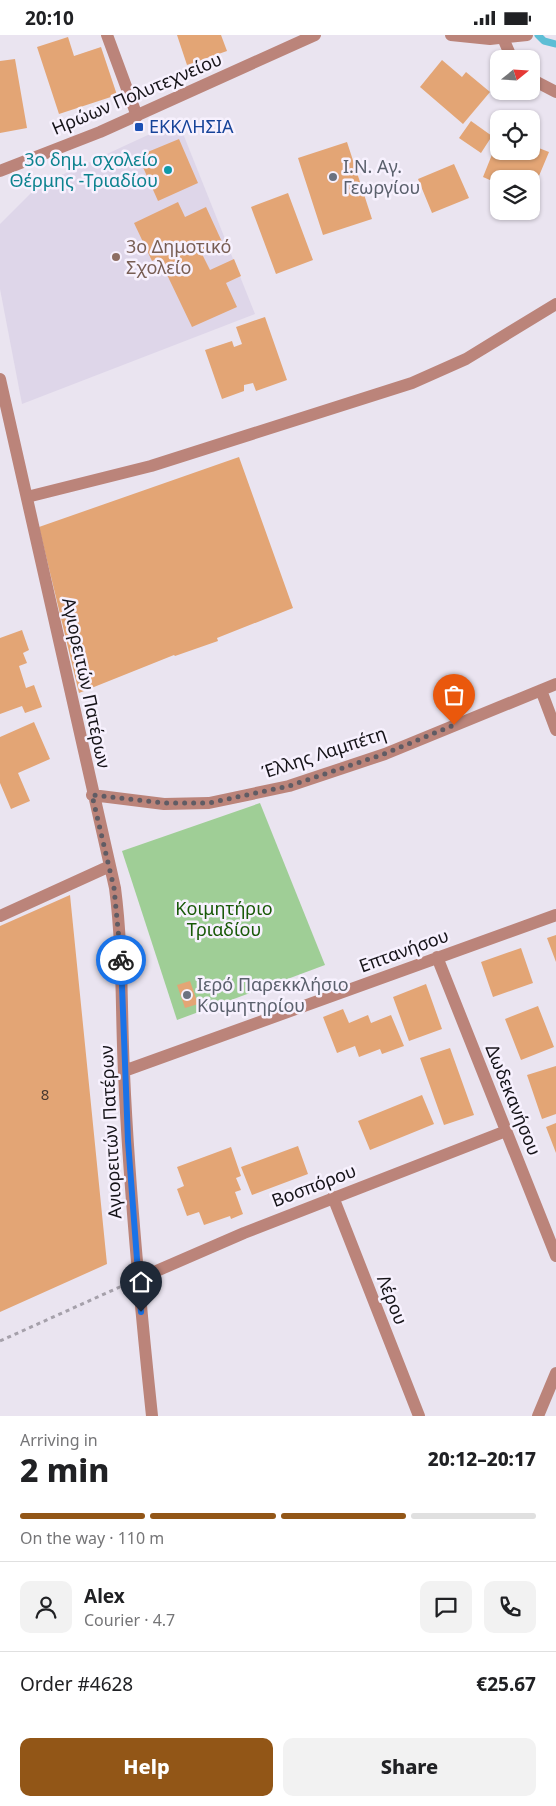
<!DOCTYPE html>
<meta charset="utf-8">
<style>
:root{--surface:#fff;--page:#f2f2f2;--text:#202124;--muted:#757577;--line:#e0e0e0;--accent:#925617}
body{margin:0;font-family:"Noto Sans",sans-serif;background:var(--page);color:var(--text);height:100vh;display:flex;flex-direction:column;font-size:19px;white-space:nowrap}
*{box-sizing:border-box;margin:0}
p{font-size:16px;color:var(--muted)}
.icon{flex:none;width:28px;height:28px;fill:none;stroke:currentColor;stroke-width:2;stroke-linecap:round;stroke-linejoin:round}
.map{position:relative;height:1381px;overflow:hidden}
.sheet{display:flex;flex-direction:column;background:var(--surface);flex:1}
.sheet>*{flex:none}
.needle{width:32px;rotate:72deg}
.controls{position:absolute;left:490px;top:15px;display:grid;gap:10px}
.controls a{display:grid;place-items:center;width:50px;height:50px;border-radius:10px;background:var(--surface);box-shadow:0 1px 4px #0004;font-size:25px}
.pin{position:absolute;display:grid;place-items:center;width:42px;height:42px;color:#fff;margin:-51px -21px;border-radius:50% 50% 50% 0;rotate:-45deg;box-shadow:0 0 5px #0007}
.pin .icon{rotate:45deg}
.courier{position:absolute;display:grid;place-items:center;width:50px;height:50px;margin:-25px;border:4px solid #1a73e8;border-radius:50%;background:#fff;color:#222;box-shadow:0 1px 6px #0007}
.summary em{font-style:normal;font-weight:800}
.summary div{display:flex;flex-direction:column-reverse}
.summary{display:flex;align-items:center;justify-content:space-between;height:85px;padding:0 20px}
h1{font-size:32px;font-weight:800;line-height:38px}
.bar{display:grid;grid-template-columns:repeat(4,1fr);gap:8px 5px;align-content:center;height:60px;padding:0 20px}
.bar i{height:6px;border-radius:4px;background:var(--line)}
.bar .selected{background:var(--accent)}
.bar p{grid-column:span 4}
.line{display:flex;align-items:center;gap:12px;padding:0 20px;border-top:1px solid var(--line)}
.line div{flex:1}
.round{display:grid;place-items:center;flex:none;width:52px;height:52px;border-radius:10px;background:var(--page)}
.action{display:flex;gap:10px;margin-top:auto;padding:10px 20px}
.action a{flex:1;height:58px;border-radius:10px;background:var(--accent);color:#fff;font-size:20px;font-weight:800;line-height:58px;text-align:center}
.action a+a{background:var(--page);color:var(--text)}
.status{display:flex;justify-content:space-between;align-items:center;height:35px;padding:0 25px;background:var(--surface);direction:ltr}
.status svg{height:14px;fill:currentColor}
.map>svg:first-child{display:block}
</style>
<div class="status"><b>20:10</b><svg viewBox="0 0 49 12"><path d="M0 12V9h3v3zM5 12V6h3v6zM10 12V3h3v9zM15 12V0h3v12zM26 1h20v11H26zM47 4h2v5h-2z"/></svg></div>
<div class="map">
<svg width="556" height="1381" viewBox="0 0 556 1381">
<rect width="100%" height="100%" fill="#eae4f0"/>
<path fill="#ded6e9" d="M178,86L255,279L22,369L0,254V189L38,151Z"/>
<path fill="#9fce96" d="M260,768L325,930L177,985L122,816Z"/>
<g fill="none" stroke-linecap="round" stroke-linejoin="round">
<path stroke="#5dbed5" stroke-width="7" d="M538,0L544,6L556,9"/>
</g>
<path fill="#e3a575" d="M177,0H221L227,16L187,30Z
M68,2L74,21L101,12L117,60L59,79L37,12Z
M15,24L27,93L0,98V26Z
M442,25L462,42L466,37L490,57L463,89L420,52Z
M471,86L492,101L481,118L459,103Z
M499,102V116H531V110L549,117L531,160V144H499V149L483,142Z
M179,104L198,148L158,166L138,121Z
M347,107L372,184L323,200L298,123Z
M454,129L469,163L432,178L418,144Z
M288,158L313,225L276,239L251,172Z
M178,167L185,182L206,172L223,209L202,219L210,235L234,224L241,241L226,248L237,272L192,292L159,223L152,226L134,188Z
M265,282L287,345L256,356L253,348L244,350V356L222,364L205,315L232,306L234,312L242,309L236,292Z
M239,422L293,573L217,603L218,606L175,621L174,620L79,658L39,492Z
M22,595L29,615L23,618L27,628L19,631L26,653L34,650L42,672L25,678L22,671L0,679V603Z
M34,687L50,724L18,738L30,766L11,774L0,748V702Z
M70,860L107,1229L0,1277V891Z
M556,900V927L547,903Z
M521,913L533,948L493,962L481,927Z
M190,946L198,969L185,973L177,950Z
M426,949L442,994L409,1006L393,962Z
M538,971L554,1012L521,1025L505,984Z
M343,974L349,988L368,980L371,988L391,980L404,1011L382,1019L380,1014L359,1022L355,1011L337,1018L323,982Z
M450,1013L474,1080L444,1090L420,1023Z
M556,1031V1079L542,1084L527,1040Z
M422,1060L434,1089L370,1115L358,1086Z
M556,1088V1118L546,1092Z
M298,1111L308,1139L252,1160L241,1132Z
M231,1112L241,1141L236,1143L241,1155L235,1157L243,1179L231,1184L230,1181L204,1190L199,1177L187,1181L177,1154L184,1151L177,1132Z"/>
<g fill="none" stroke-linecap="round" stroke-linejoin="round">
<path stroke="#a5a0aa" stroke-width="3" stroke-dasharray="4 4" stroke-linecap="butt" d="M0,1306L122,1251"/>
<path stroke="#bb847a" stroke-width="12" d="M107,0L137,81
M503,3L512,24
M531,44L556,57
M0,344L115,853C123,914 121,976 124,1038C129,1153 140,1267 152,1381
M27,462L151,431L412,348L466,324L556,269
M541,655L556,695
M92,760L164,769L209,768L289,751L385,719L556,649
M0,881L110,831
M437,922L556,1221
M124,1036L556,880
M333,1162L419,1381
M138,1244L244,1198L506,1096
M538,1381L556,1338"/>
<path stroke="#bb847a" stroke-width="12" d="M451,0L490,4L527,0
M0,136L100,97L315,0"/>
</g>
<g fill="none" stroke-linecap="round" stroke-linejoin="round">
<path stroke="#605c64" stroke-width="5" stroke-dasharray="0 9" d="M121,925L114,853L92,760L164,768H209L289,751L384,719L454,690"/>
<path stroke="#1a73e8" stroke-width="6" d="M121,925L128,1106L141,1277"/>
</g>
<rect fill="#1a4fb4" stroke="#f7f1fe" stroke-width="2" x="134" y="87" width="10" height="10" rx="2.5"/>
<circle fill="#0f9aa8" stroke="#f7f1fe" stroke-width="2" cx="168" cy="135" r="5"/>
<g fill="#6b7280" stroke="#f7f1fe" stroke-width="2">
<circle cx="333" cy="142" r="5"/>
<circle cx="187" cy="960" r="5"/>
</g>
<circle fill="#8d6e63" stroke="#f7f1fe" stroke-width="2" cx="116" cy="222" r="5"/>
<g text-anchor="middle" stroke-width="5" stroke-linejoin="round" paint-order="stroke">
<g font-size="15" fill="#48382f">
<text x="45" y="1065">8</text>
</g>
<g font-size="18" fill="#151318" stroke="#f7f1fe">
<text transform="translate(137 59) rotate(-23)" y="6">Ηρώων Πολυτεχνείου</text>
<text transform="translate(86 648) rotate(78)" y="6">Αγιορειτών Πατέρων</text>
<text transform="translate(324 718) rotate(-18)" y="6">Έλλης Λαμπέτη</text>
<text transform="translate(404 916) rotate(-20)" y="6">Επτανήσου</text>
<text transform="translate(513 1065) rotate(68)" y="6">Δωδεκανήσου</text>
<text transform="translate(111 1097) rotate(-93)" y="6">Αγιορειτών Πατέρων</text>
<text transform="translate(314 1151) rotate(-21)" y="6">Βοσπόρου</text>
<text transform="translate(392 1265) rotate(68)" y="6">Λέρου</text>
</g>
<g font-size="18" fill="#164399" stroke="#f7f1fe" text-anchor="start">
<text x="149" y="98">ΕΚΚΛΗΣΙΑ</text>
</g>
<g font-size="18" fill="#0d838f" stroke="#f7f1fe" text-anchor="end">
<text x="158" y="131">3ο δημ. σχολείο<tspan x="158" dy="21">Θέρμης -Τριαδίου</tspan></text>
</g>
<g font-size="18" fill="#5b616d" stroke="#f7f1fe" text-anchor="start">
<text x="343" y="138">Ι.Ν. Αγ.<tspan x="343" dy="21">Γεωργίου</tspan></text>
<text x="197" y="956">Ιερό Παρεκκλήσιο<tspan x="197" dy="21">Κοιμητηρίου</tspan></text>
</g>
<g font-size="18" fill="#785e54" stroke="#f7f1fe" text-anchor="start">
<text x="126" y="218">3ο Δημοτικό<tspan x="126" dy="21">Σχολείο</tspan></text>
</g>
<g font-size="18" fill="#185907" stroke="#f7f1fe">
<text x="224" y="880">Κοιμητήριο<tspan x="224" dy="21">Τριαδίου</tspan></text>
</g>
</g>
</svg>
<div class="controls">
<a><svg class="needle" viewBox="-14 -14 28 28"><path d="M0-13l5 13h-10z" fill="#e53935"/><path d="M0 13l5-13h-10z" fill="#757577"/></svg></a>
<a><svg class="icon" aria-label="locate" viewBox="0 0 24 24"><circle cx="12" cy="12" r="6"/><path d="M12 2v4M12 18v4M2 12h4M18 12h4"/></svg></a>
<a><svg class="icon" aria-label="layers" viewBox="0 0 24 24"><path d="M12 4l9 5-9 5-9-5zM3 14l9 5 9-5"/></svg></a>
</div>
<div class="pin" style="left:454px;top:690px;background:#ea580c"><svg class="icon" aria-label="bag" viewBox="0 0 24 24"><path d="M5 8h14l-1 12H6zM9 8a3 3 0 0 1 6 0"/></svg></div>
<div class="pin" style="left:141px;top:1277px;background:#1f2937"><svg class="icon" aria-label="home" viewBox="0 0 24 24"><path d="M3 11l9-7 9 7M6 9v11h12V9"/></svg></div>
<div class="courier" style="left:121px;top:925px"><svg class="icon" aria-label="bike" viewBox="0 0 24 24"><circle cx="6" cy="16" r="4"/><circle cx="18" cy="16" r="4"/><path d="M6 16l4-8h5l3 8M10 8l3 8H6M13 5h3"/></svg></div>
</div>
<section class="sheet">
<div class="summary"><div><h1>2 min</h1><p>Arriving in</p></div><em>20:12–20:17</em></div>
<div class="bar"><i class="selected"></i><i class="selected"></i><i class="selected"></i><i></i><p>On the way · 110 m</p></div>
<div class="line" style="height:90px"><a class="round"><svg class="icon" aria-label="person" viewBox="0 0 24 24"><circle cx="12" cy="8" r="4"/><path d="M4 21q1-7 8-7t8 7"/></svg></a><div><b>Alex</b><p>Courier · 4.7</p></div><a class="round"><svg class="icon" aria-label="chat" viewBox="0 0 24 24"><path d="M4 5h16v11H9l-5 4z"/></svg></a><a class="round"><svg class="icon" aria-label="phone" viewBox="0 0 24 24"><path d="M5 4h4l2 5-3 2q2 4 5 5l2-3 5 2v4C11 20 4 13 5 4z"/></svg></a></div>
<div class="line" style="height:65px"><div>Order #4628</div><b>€25.67</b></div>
<div class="action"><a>Help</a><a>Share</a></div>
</section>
